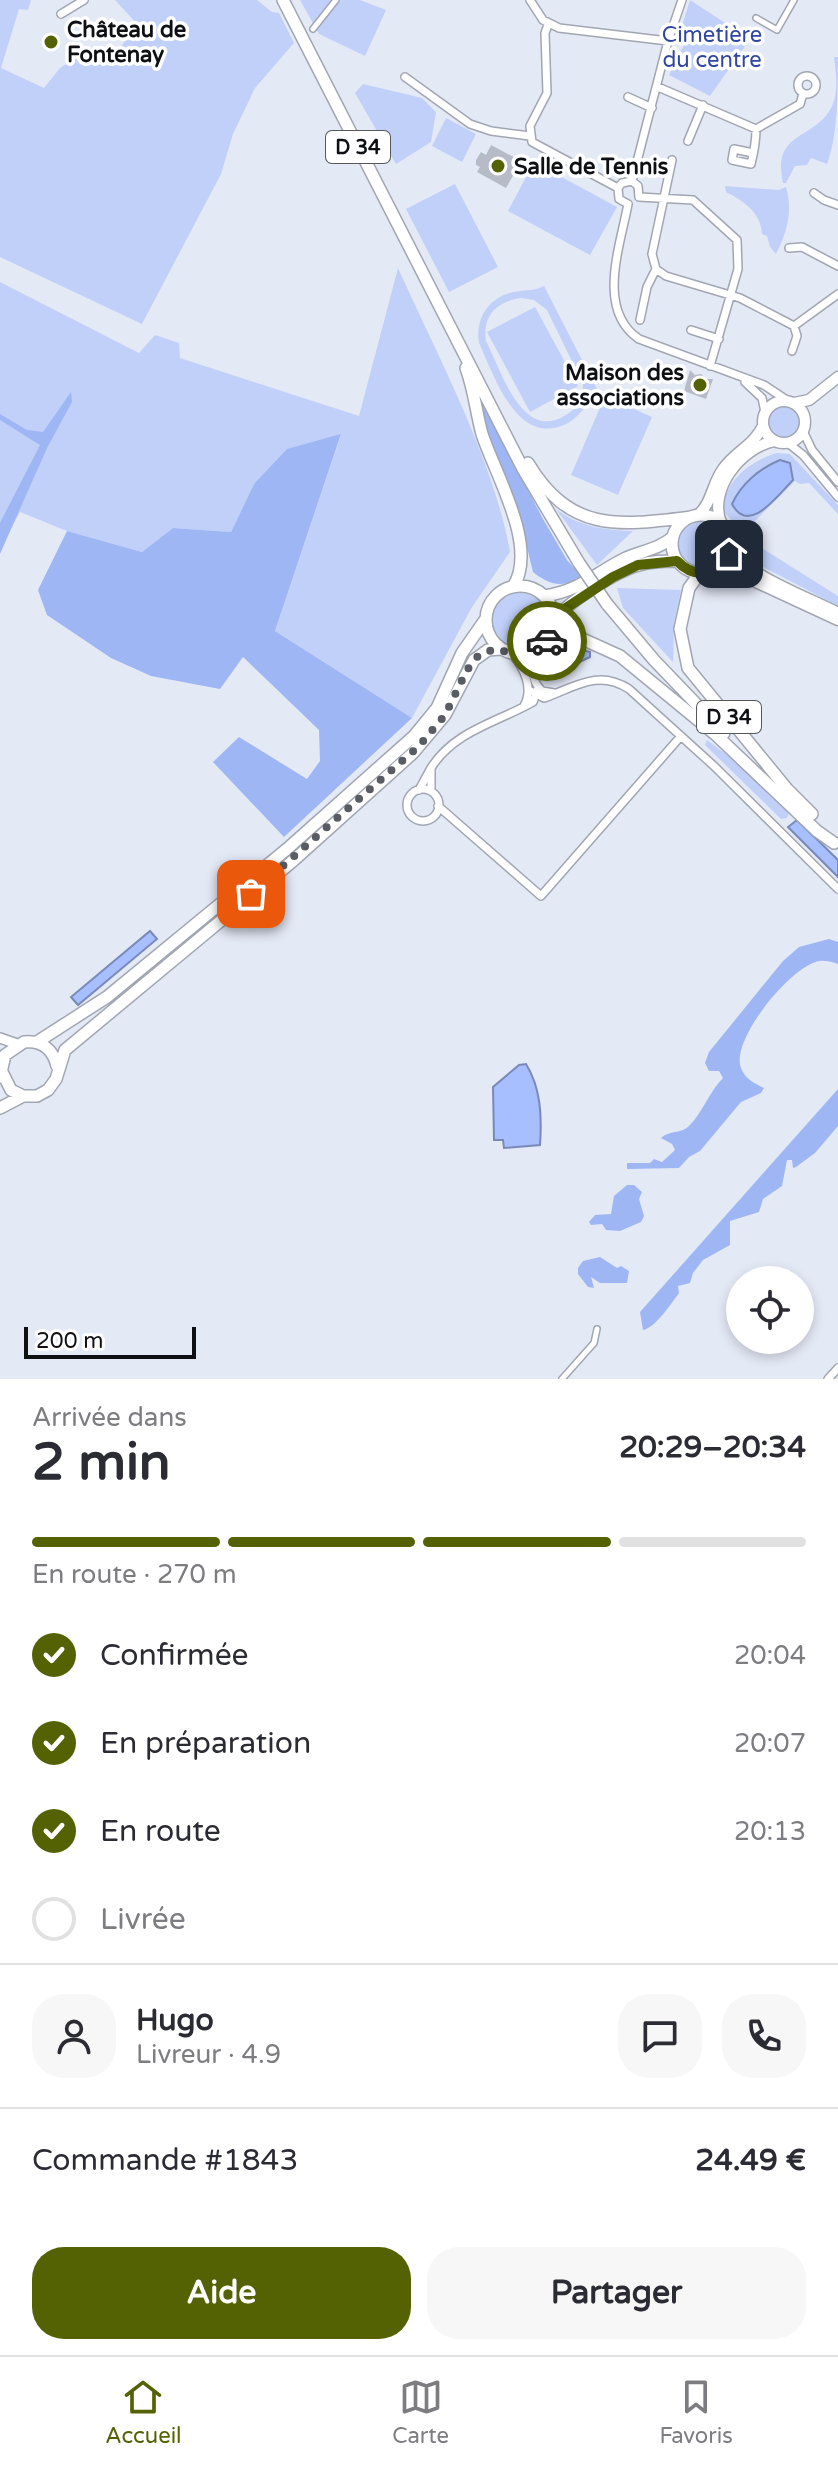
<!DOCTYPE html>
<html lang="fr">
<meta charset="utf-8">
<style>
:root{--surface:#fff;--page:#f7f7f7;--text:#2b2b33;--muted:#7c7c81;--line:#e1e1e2;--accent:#546203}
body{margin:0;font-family:"Varela Round",sans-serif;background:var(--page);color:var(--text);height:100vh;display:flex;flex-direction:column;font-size:30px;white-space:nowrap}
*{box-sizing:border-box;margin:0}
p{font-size:26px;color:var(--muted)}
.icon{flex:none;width:44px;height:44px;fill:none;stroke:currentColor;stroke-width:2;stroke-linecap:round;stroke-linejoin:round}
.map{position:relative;height:1379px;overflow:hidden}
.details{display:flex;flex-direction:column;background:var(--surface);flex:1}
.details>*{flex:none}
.tools{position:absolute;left:726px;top:1266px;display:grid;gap:16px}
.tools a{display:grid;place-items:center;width:88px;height:88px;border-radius:50%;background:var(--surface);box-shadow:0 4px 12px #0003;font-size:40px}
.scale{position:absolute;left:24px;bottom:20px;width:172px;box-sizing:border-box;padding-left:8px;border:4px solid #0e1014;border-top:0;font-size:22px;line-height:28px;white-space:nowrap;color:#0e1014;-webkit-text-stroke:6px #fff;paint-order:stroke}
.pin{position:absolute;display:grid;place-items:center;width:68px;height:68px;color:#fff;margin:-34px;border-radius:16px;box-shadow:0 4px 12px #0006}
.courier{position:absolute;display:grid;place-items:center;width:80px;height:80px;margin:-40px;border:6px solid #546203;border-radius:50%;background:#fff;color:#222;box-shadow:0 2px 10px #0007}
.head em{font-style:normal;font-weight:800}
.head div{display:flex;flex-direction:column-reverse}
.head{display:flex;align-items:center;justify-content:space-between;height:136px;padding:0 32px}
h1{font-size:52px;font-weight:800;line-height:60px}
.bar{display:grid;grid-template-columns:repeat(4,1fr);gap:12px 8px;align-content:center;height:96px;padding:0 32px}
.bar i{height:10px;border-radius:6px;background:var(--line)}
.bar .active{background:var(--accent)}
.bar p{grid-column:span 4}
.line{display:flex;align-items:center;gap:20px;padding:0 32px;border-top:2px solid var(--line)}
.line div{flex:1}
.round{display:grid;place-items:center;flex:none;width:84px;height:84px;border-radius:32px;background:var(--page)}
ol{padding:0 32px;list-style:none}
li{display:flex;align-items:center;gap:24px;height:88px}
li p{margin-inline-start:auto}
li .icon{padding:8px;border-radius:50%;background:var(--accent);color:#fff;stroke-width:4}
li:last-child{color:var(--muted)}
li i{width:44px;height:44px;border:4px solid var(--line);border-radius:50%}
.cta{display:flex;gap:16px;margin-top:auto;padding:16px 32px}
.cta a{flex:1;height:92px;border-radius:32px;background:var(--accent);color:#fff;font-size:32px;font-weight:800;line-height:92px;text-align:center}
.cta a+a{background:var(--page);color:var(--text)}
.menu{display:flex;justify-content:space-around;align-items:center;height:112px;border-top:2px solid var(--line);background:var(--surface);font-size:22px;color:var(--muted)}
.menu a{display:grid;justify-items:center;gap:4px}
.menu .active{color:var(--accent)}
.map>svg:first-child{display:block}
</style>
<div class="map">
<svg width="838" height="1379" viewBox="0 0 838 1379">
<rect width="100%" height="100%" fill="#e4e9f6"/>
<path fill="#c0d0f9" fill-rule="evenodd" d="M0,0H31L28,10L19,9L1,68L44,88L60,68L92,47L111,59L138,25L115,0H257L272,12L279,13L294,43L255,88L233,134L221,174L142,324L0,257Z
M300,0H360L386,10L365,56L319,34Z
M690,0L750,39L710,96L669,75L685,43L678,38Z
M834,57H838C838,90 838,136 827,164L811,158L807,165L795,166L786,183H783C771,127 820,142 834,101C838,87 836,71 834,57Z
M363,84L422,98L436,112L431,142L396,164L355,93Z
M446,118L476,134L462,162L432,146Z
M534,162L617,207L590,255L508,211Z
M455,184L498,267L449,292L406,209Z
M725,186L779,190L786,187C793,211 787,233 776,254L770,247L767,236L762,234C761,213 744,201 726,192Z
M398,268C437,355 494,460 510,552L472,607L412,718L275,631L341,435L254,484L231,532L173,528L142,552L67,531L20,512L0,548V282L139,353L155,335L179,343L180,358L359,416Z
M544,286L600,395C586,402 582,415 568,423C518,449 495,378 479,343C475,319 488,297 514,292C526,289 533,292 544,286ZM521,298L534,300L547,310L583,384C583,398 578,408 566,415C522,443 501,370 486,341C482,316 497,301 521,298Z
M535,307L578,386L530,412L487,332Z
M605,396L652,417L618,495L571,475Z
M767 422a17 17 0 1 1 34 0a17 17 0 1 1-34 0Z
M777,453L790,454L838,505V514L809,483L800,484L795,481L755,521L758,525L754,532L759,543L757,545L838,596V606L746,558L735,524L724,512C721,483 751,460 777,453Z
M556,509C580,527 604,530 633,531L597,565Z
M678 545a23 23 0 1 1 46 0a23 23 0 1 1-46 0Z
M617,588L681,590L674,623L673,662L623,608Z
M492 621a28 28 0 1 1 56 0a28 28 0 1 1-56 0Z
M707,740L731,758L789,813L787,818L781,819L705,745Z"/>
<path fill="#9fb6f5" d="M71,392L72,402L47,448L0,554V523L40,445L0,420V414L27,430L43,432Z
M480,398L543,519L567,560L581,576C564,589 549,585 533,572L517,506L484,428Z
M341,434L275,631L412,718L284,837L213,762L239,737L307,779L320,761L319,730L243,657L220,689L151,676L111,658L47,615L38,590L67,531L142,552L173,528L231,532L254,484L287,449Z
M829,939L838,942V964C833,962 825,960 819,961C791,966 730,1040 741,1068C745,1079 754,1083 764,1088L761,1093L741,1102L700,1151L689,1157L679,1168L627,1169V1163H650L654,1159L662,1162L675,1150L672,1144L661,1138C669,1130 681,1134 689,1126C703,1112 709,1092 723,1078L719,1071H709L705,1063L709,1052L783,961L799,947Z
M838,1089V1126L815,1153L796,1167L793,1168L792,1160H787L782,1186L763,1199L759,1212L730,1221V1245L703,1260L693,1273L690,1283L678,1286L679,1293C671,1304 655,1328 643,1330L640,1312Z
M627,1185H634L642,1192L639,1199L644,1216L641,1222L620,1231L606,1230L602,1224L591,1225L589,1222L595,1215L611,1214L614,1196Z
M600,1257L617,1268L621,1266L629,1271L627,1283H600L591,1277L594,1288L588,1287L578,1274V1268L583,1261Z"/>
<path fill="#a8bfff" stroke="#7a8ab8" stroke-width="2" d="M780,460L790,463L793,480C778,495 749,536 732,504C741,484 760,468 780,460Z
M569,646L590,652V657L550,676L546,675L543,664Z
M797,820L838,860V877L788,827Z
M150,931L157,939L78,1005L71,997Z
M526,1064C541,1088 542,1117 540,1145L504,1148L503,1140H494L493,1087L519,1065Z"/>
<path fill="#b6bbc7" d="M491,145L521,161L506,188L477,172L480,167L476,165V160L481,152L486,155Z
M690,370L695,375L701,374L706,379H713L706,399L684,391Z"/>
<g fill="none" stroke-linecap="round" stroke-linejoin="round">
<defs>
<path id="pedestrian" d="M756,18L777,30L794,0
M313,29L336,0
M562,1379L594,1343L597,1329"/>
<path id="minor" d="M530,0L543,20L559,28L668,41
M61,14L84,0
M548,25L545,33L547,93L530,126L532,142L618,188
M798 85a9 9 0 1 1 18 0a9 9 0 1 1-18 0Z
M405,77L470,124L491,131L530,136
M658,87L756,129L800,104L803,94
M628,97L652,108
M688,141L703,105
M753,153L734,149L732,160L751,164C754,152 756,141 756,129
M672,160L652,254L656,269L666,276L740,298L794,326L838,294
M632,181L668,41L682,0
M618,188L622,183L632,181L638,186L639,197
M618,188L619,199L628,204
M814,193L824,200L838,205
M639,197L693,200L737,240L738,269L710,366
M628,204C620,247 596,310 639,339L764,385L788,401
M789,248L802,247L838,266
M640,320L647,287L656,269
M691,330L719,339
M792,351L797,336L794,326
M745,382L762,398L765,412
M803,431L812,450L838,482
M788,443L803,455L838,497
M537,650C531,664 530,680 542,691L554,693
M512,654C524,668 534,688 524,706
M529,690L544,698C575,687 598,669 629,689L714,766L838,889
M431,768C454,731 498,722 533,702L538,688
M407 805a16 16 0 1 1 32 0a16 16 0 1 1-32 0Z
M419,790L431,768V791
M438,806L541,896L681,736
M828,1379L838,1368"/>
<path id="tertiary" d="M0,1038L17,1044"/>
<path id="secondary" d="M763 422a21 21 0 1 1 42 0a21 21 0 1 1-42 0Z
M794,403L809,400L838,377
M698,515C712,503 712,484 723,469C735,452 754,445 763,426
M721,523C708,489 741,448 774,441
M730,548C745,575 810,598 838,613
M717,569L745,577L838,620"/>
<path id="primary" d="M283,0L523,469L579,563
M466,368C474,389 476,412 482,434C495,474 539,547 513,587
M528,463C570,533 618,526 691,517
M672 544a29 29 0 1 1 58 0a29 29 0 1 1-58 0Z
M700,573L689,588L680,629L688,668L787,789L812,814
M486 620a34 34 0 1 1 68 0a34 34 0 1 1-68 0Z
M544,596C580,591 595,573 626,558C642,551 659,549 673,537
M607,604L654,660L724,733
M554,621C567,602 617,571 639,565C652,561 664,561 677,561
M549,639L564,635L578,637L620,656L715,734L817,831L834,843
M37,1042L107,997L287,849L414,736L437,708L462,653L485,620
M2,1072L11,1090L23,1096
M0,1077L5,1055L24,1042C41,1040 53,1049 57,1066
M0,1108L23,1096H37L48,1090L56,1079L65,1050L294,860L413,753L445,715L474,660L488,650L501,649"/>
</defs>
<use href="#pedestrian" stroke="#a1a6b2" stroke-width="8"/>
<use href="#minor" stroke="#a1a6b2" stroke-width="10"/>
<use href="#tertiary" stroke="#a1a6b2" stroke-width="12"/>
<use href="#secondary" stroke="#a1a6b2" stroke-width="13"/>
<use href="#primary" stroke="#a1a6b2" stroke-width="14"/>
<use href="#pedestrian" stroke="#fff" stroke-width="5"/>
<use href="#minor" stroke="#fff" stroke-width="7"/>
<use href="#tertiary" stroke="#fff" stroke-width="9"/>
<use href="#secondary" stroke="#fff" stroke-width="10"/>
<use href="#primary" stroke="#fff" stroke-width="11"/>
<defs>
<path id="primary-bridge" d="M579,563L607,604"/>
</defs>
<use href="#primary-bridge" stroke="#a1a6b2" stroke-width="14" stroke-linecap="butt"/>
<use href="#primary-bridge" stroke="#fff" stroke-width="11"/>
</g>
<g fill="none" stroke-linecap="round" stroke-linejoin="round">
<path stroke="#595c63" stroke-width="8" stroke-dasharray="0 14.4" d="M251,894L419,746L445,715L467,670L478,656L494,649L516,654L529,653L547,641"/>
<path stroke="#546203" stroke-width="10" d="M547,641L560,612L613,577L638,565L677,561C694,579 717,576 729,554"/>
</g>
<g fill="#546203" stroke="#fff" stroke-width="3">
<circle cx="51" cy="42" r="8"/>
<circle cx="498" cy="166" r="8"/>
<circle cx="700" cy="385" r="8"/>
</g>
<g text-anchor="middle" stroke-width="7" stroke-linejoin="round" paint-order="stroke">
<g fill="#fff" stroke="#56585a" stroke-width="2">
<rect x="326" y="131" width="64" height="32" rx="6"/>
<rect x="697" y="701" width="64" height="32" rx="6"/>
</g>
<g font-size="20" font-weight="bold" fill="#0e1014">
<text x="358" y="154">D 34</text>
<text x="729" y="724">D 34</text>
</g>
<g font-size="22" font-weight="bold" fill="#0e1014" stroke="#fff" text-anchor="start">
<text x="67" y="37">Château de<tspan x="67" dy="25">Fontenay</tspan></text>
<text x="514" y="174">Salle de Tennis</text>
<text x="684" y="380" text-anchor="end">Maison des<tspan x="684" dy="25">associations</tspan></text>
</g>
<g font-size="22" fill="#3047a1" stroke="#fff">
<text x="712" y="42">Cimetière<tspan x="712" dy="25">du centre</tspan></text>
</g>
</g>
</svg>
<div class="tools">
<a><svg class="icon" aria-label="locate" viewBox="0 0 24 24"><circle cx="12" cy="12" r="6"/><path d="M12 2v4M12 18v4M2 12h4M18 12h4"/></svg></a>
</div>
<div class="scale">200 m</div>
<div class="pin" style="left:251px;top:894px;background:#ea580c"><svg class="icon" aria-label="bag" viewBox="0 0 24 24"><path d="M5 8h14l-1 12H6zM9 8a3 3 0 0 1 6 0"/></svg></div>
<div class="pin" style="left:729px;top:554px;background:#1f2937"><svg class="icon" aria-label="home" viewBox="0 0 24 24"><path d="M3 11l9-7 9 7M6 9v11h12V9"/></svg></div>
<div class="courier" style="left:547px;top:641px"><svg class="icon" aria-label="car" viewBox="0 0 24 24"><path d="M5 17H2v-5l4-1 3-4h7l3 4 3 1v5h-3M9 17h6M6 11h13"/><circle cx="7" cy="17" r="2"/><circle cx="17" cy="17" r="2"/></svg></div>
</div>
<section class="details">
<div class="head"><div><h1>2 min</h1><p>Arrivée dans</p></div><em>20:29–20:34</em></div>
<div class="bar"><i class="active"></i><i class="active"></i><i class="active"></i><i></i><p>En route · 270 m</p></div>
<ol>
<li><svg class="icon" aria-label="check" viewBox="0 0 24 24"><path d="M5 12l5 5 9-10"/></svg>Confirmée<p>20:04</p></li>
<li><svg class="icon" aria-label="check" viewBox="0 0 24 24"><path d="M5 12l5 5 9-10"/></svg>En préparation<p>20:07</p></li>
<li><svg class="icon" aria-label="check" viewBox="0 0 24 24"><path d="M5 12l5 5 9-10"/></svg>En route<p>20:13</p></li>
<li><i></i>Livrée</li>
</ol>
<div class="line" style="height:144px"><a class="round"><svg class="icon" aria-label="person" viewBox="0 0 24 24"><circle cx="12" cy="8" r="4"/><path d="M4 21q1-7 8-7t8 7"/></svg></a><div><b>Hugo</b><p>Livreur · 4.9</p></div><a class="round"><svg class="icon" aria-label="chat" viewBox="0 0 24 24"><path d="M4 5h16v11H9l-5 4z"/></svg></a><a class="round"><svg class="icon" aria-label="phone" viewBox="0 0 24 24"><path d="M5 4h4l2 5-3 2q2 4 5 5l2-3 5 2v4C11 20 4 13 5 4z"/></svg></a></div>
<div class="line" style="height:104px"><div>Commande #1843</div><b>24.49 €</b></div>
<div class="cta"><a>Aide</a><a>Partager</a></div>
</section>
<nav class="menu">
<a class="active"><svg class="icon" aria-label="home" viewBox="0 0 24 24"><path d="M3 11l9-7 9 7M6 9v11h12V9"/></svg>Accueil</a>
<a><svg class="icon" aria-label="map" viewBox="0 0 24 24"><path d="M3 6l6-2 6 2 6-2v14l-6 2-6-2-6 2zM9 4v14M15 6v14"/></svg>Carte</a>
<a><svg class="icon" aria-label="saved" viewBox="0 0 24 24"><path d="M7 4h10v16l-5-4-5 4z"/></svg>Favoris</a>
</nav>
